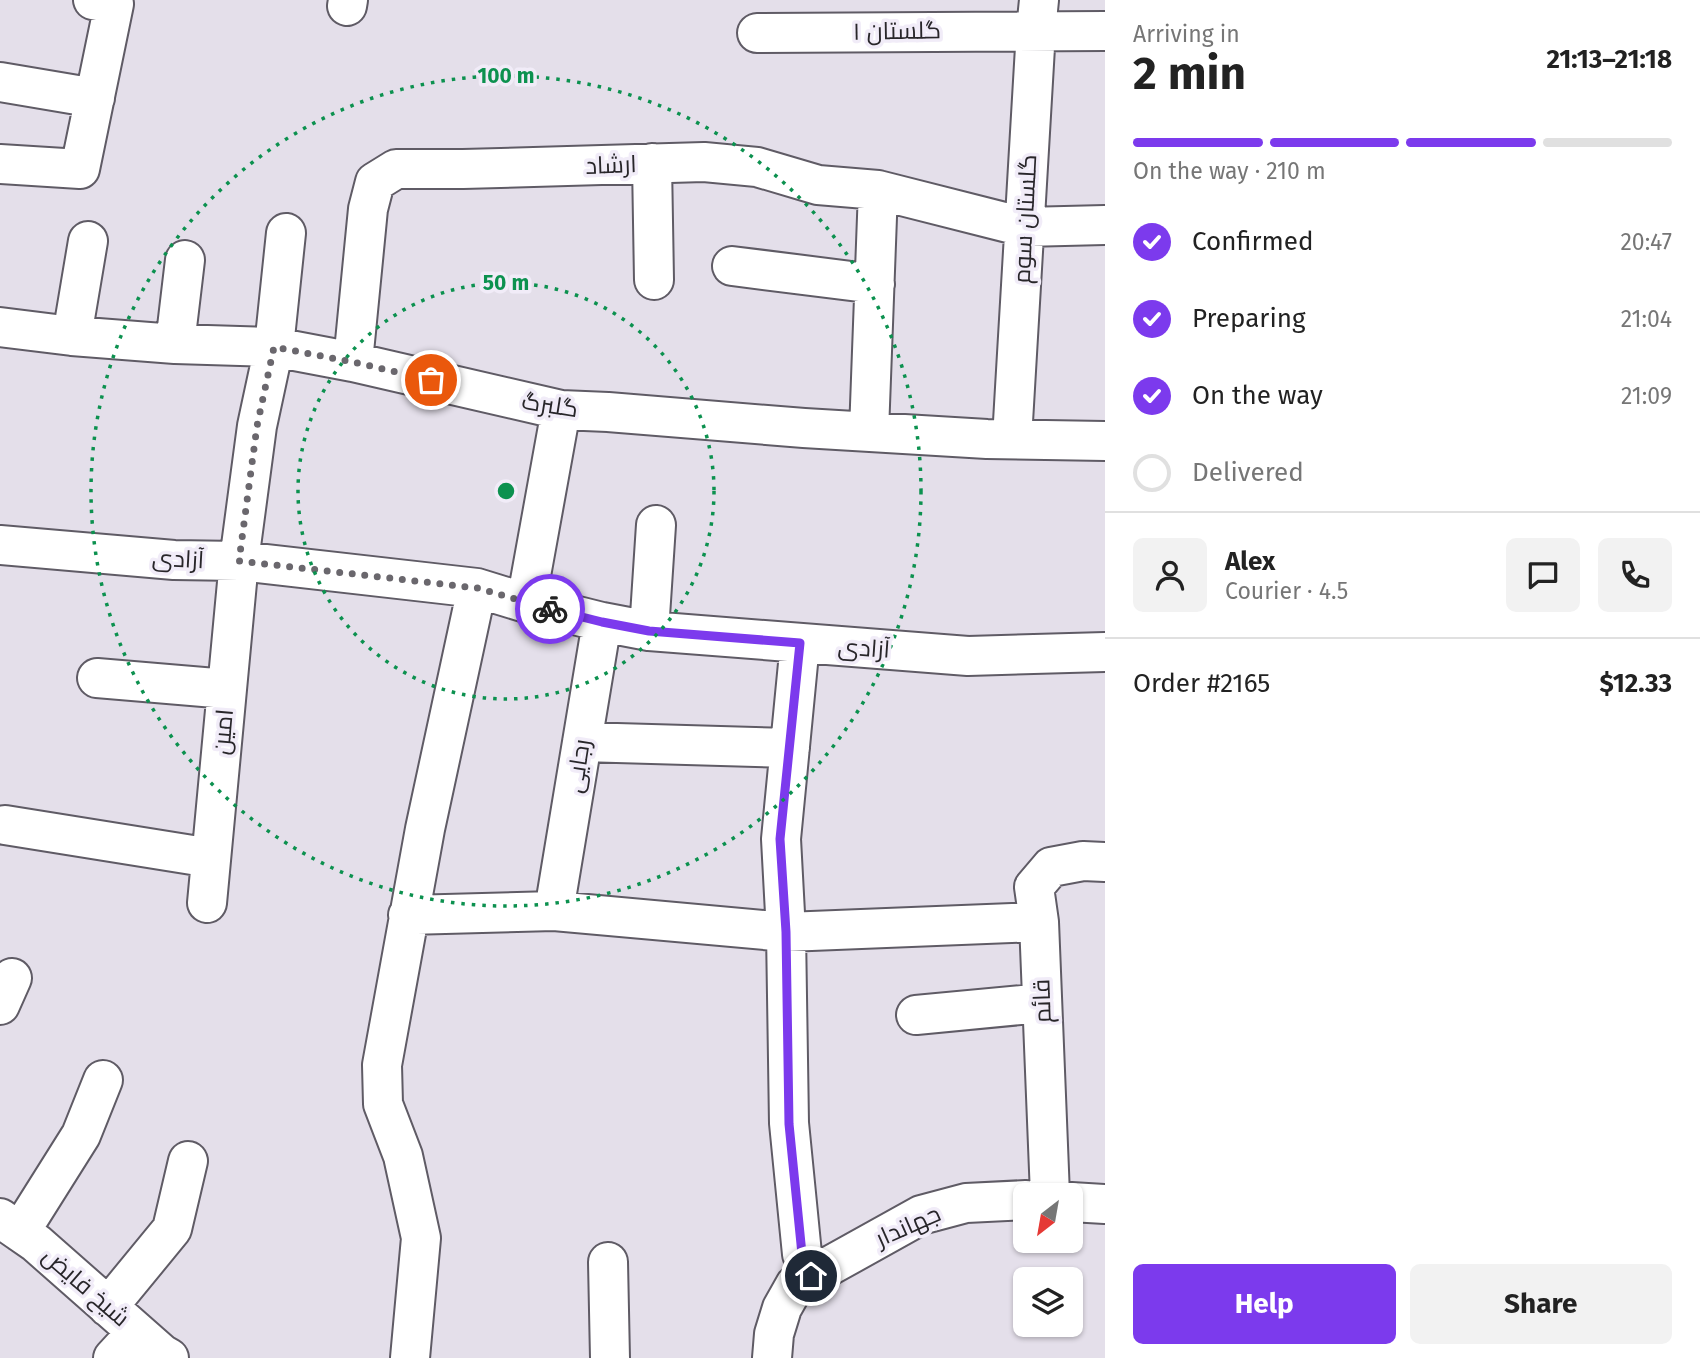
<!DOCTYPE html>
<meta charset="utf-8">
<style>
:root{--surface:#fff;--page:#f2f2f2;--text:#222;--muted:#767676;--line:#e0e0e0;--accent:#7c3aed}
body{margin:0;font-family:"Fira Sans",Cairo,sans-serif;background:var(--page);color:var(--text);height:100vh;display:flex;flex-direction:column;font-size:26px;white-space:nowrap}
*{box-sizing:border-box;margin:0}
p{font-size:23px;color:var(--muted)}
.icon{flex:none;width:38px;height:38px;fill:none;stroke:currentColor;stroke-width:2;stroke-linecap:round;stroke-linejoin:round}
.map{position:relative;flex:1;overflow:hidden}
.side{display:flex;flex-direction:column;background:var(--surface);width:595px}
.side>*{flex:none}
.needle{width:46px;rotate:211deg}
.fabs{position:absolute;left:1013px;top:1183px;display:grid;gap:14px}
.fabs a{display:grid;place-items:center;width:70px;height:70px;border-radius:10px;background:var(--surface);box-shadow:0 2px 5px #0004;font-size:35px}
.pin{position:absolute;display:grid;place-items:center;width:60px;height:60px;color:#fff;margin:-30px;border:4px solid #fff;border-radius:50%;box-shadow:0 2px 7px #0007}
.courier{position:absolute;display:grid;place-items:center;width:70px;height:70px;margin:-35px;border:5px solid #7c3aed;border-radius:50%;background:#fff;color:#222;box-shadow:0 2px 9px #0007}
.overview em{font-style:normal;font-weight:700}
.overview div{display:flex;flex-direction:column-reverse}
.overview{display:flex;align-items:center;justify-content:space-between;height:119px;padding:0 28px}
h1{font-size:46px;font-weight:700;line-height:52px}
.bar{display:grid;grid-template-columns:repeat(4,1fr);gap:10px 7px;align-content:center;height:84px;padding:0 28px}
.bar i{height:9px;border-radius:5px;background:var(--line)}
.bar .current{background:var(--accent)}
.bar p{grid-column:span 4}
.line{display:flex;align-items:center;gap:18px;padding:0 28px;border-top:2px solid var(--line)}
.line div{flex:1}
.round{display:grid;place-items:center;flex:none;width:74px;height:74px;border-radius:10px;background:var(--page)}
ol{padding:0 28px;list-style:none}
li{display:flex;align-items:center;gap:21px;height:77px}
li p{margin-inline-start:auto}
li .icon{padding:7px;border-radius:50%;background:var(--accent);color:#fff;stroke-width:4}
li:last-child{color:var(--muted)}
li i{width:38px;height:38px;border:4px solid var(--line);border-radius:50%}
.button{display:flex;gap:14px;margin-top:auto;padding:14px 28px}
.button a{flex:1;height:80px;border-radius:10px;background:var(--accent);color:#fff;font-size:28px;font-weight:700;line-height:80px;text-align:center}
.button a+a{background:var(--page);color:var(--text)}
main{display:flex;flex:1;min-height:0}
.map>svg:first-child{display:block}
</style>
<main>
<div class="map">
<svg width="1105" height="1358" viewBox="0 0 1105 1358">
<rect width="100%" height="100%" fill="#e4dfea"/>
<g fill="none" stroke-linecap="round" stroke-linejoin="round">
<defs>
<path id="minor" d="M347,6L348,0
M757,33L1105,31
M0,82L95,98
M652,163L654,280
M0,164L80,169L114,4L93,0
M732,266L875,284
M0,327L72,336L175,344L274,347L353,362L561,410L608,412L804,428L987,439L1105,441
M72,336L88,241
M175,344L185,260
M353,362L368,209L375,182L396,169H463L704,162L757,167L818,185L878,190L1024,227L1105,225
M869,432L878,190
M1012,439L1036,30L1039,0
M0,545L174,560L239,561L477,588L526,603L602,622L649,631L968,656L1105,652
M526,603L561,410
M649,631L656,525
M800,643L781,839L786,932L789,1123L802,1254L811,1276
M97,678L227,689
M582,742L790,748
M5,825L211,858
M207,903L239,561L257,426L274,347L286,233
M554,911L602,622
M408,915L554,911L786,932L1039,922
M0,1005L12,978
M916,1015L1042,1003
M1050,1195L1039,922L1034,887L1051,867L1083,861L1105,862
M1071,1202L1105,1204
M0,1218L36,1243L162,1354L169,1358
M20,1232L81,1135L103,1080
M608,1262L610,1358
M108,1307L172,1229L188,1161
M113,1358L137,1332
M410,1358L421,1238L403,1156L383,1104L382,1065L425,829L477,588
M772,1358L774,1334L782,1308L795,1285L921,1215L966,1203L1026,1200"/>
</defs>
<use href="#minor" stroke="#5f5b65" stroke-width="42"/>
<use href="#minor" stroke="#fff" stroke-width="38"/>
</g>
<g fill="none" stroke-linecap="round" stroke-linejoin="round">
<path stroke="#6a676d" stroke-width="7" stroke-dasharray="0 12.6" d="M431,380L353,362L274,347L257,426L239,561L477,588L550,609"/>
<path stroke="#7c3aed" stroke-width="9" d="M550,609L602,622L649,631L800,643L780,839L786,932L789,1124L802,1254L811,1276"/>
</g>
<g fill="none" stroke="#0c914f" stroke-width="3.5" stroke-dasharray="3.5 7">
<circle cx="506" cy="491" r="208"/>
<circle cx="506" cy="491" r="415"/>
</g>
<g text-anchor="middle" stroke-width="7" stroke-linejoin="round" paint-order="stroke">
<g font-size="24" fill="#28262a" stroke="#f1ecf8">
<text transform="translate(897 31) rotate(-1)" y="8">گلستان ۱</text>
<text transform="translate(611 165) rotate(-2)" y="8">ارشاد</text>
<text transform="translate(1025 219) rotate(-87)" y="8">گلستان سوم</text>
<text transform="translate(550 405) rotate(9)" y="8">گلبرگ</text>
<text transform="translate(178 559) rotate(3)" y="8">آزادی</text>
<text transform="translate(864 648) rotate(4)" y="8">آزادی</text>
<text transform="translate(223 732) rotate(-85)" y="8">امین</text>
<text transform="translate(578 766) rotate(-81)" y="8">رجایی</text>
<text transform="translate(1042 1001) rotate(-92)" y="8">قائم</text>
<text transform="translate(908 1226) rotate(-24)" y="8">جهاندار</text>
<text transform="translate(86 1287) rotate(41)" y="8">شیخ فایض</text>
</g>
</g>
<circle cx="506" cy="491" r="10" fill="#0c914f" stroke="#f1ecf8" stroke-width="3.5"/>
<g font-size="21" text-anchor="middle" font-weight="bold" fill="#0c914f" stroke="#f1ecf8" stroke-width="7" stroke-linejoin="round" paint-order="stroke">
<text x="506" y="83">100 m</text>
<text x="506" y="290">50 m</text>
</g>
</svg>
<div class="fabs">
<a><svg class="needle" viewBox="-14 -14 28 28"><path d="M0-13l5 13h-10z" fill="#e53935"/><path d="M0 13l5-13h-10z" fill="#767676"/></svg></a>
<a><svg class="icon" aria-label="layers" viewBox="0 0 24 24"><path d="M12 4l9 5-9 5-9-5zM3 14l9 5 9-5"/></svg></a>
</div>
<div class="pin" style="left:431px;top:380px;background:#ea580c"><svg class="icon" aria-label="bag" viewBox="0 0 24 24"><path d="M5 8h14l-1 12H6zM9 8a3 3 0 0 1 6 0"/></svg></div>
<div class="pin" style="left:811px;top:1276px;background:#1f2937"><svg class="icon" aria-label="home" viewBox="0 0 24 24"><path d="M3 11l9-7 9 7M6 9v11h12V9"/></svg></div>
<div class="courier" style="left:550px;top:609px"><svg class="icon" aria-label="bike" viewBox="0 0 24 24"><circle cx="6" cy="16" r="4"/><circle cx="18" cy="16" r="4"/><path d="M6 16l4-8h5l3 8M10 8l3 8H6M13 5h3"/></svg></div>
</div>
<section class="side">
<div class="overview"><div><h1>2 min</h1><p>Arriving in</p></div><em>21:13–21:18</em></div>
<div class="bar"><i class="current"></i><i class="current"></i><i class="current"></i><i></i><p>On the way · 210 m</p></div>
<ol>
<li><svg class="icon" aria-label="check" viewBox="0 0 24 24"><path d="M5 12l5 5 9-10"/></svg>Confirmed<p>20:47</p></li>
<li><svg class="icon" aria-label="check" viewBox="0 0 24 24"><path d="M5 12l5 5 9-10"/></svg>Preparing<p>21:04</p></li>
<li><svg class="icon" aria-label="check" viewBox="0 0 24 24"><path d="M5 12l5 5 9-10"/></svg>On the way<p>21:09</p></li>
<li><i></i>Delivered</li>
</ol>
<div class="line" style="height:126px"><a class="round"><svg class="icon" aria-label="person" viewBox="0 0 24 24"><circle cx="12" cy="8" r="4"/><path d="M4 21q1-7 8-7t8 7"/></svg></a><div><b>Alex</b><p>Courier · 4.5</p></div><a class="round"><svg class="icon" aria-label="chat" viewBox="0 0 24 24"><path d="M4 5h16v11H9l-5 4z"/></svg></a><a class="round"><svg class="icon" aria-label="phone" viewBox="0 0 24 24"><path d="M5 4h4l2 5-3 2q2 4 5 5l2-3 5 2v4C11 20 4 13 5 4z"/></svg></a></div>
<div class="line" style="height:91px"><div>Order #2165</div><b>$12.33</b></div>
<div class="button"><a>Help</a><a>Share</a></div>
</section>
</main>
